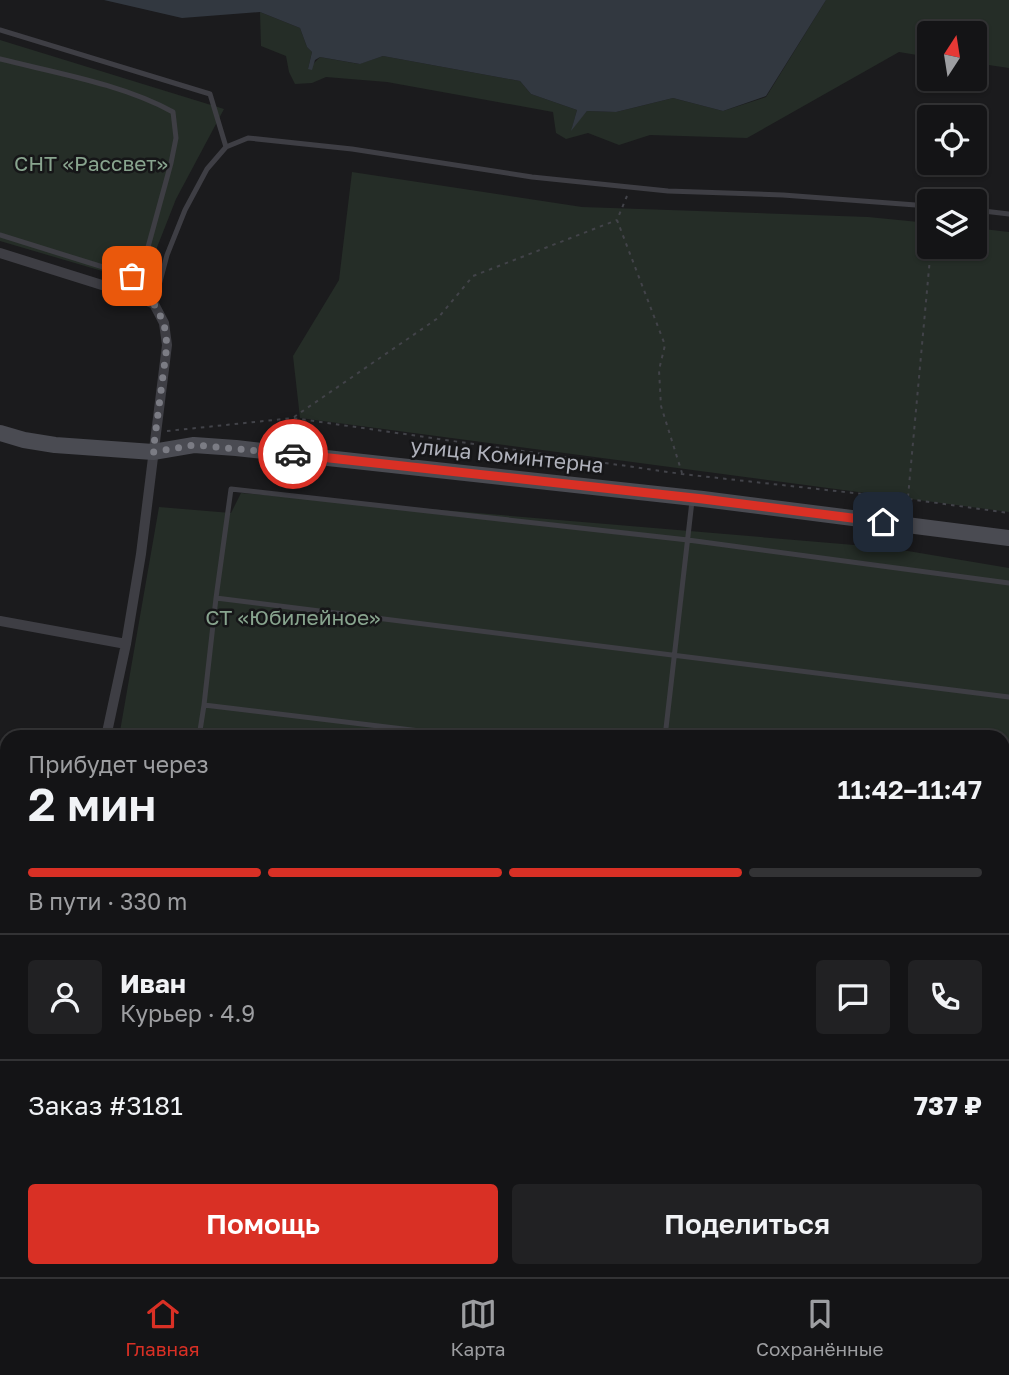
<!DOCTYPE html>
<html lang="ru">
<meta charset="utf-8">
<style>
:root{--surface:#141416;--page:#212123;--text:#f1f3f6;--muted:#9d9ea1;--line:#333335;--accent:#d93025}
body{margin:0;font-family:"Golos Text",sans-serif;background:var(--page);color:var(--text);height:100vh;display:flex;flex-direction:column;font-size:26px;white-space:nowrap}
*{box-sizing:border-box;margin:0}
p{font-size:23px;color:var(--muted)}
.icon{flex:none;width:38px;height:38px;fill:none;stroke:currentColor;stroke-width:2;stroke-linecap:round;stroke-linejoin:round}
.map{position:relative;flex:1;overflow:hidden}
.side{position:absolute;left:0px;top:730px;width:1010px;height:548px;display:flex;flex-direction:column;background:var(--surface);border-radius:21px 21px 0 0;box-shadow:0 2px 5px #0004,0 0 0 2px var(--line)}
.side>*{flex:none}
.needle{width:46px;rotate:12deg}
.tools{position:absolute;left:917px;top:21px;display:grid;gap:14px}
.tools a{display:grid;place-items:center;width:70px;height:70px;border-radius:7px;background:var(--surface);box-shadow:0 2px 5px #0004,0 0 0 2px var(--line);font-size:35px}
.pin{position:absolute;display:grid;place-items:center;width:60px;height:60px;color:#fff;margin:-30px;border-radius:14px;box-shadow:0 4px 10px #0006}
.courier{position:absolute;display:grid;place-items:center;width:70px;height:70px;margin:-35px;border:5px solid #d93025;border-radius:50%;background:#fff;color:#222;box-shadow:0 2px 9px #0007}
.headline em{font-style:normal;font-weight:600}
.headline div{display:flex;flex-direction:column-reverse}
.headline{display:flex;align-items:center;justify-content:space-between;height:119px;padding:0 28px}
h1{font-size:46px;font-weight:600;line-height:52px}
.bar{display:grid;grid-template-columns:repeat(4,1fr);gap:10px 7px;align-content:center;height:84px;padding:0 28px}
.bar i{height:9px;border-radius:5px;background:var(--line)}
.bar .on{background:var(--accent)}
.bar p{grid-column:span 4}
.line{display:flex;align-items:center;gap:18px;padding:0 28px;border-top:2px solid var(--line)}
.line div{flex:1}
.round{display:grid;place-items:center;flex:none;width:74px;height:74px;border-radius:7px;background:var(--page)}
.button{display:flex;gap:14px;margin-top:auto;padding:14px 28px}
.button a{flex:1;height:80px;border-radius:7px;background:var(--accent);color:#fff;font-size:28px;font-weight:600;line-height:80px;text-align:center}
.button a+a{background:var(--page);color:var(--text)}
.menu{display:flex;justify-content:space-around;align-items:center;height:98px;border-top:2px solid var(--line);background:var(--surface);font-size:19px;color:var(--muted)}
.menu a{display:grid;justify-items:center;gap:4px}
.menu .on{color:var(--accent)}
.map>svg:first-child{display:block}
</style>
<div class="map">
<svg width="1009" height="1277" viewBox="0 0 1009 1277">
<rect width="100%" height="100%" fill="#1b1b1d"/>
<path fill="#252d27" d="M826,0H1009V68L975,63V33H929V57L899,52L747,138L650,135L619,145L588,133L566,139L556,133L553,112L387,82L326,77L312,83L295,84L289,72L286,56L261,46L260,12L300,28L307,47L312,52L308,69L320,57L359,64L383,56L520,81L531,94L577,110L572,128L587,111L616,112L673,98L723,111L766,97Z
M0,40L224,109L176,199L143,283L0,241Z
M352,172L582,207L868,217L929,223V247H975V228L1009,232V512L300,418L293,356L339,280Z
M241,493L890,548L1009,568V1005L1003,1006V737H119L159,507L231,513Z
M0,788L7,789V1022L0,1059Z"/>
<path fill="#323840" d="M104,0H826L766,96L723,111L673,98L616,112L587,111L571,131L577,110L531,94L520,81L383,56L360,64L320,57L315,60L312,70L308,69L312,52L307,47L300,28L260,12L182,18Z"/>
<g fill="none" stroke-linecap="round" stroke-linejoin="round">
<path stroke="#323840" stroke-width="21" d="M0,1154H7"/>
<path stroke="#424349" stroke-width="2" stroke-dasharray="3.5 5" stroke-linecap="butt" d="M627,196L617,220L665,345L659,370L661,406L682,473
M294,417L438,318L473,276L617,220
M167,431L293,418L682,474L908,499L1009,513
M908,497L931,247"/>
<path stroke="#3e3e44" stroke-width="5" d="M0,30L210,94L226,147
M0,59C56,73 122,84 173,112L176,138L171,163L142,269L132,276
M975,210L1009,214
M0,235L132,276L143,297
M154,304L167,255L185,210L207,169L226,147L248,138L352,149L532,177L668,191L783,195L929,206
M216,598L231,489L688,540L1009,583
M204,705L216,598L1009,697
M199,737L204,705L470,737
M665,737L692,501
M1003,803L1009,804
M0,867L7,868
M1003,916L1009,917
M0,947L7,948
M0,1028L7,1029
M0,1114L7,1077
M0,1122L7,1124
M918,1277L921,1270"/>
<path stroke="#3e3e44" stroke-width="10" d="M0,253L137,296L154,304L164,323L167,345L141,554L126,644L106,737
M0,621L126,644
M0,770L7,771"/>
<path stroke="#4a4b52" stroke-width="16" d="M0,433L24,440L55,445L153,452L194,445L236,448L703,499L1009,538"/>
</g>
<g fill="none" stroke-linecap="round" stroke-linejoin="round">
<path stroke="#7b7c84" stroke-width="7" stroke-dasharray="0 12.6" d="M132,276L145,299L154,304L164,323L167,345L153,452L194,445L293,454"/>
<path stroke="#d93025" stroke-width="9" d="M293,454L703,499L883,522"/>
</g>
<g text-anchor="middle" stroke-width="5" stroke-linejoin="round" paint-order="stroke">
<g font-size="21" fill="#88a48e" stroke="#161618">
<text x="91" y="171">СНТ «Рассвет»</text>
<text x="293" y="625">СТ «Юбилейное»</text>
</g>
<g font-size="21" fill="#afb1bb" stroke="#161618">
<text transform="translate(507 456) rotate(6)" y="7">улица Коминтерна</text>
</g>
</g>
</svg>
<div class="tools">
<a><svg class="needle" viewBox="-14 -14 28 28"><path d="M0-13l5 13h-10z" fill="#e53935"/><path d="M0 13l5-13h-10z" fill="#9d9ea1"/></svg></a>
<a><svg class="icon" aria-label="locate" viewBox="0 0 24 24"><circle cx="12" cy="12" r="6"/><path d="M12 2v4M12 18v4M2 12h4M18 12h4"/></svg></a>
<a><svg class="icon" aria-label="layers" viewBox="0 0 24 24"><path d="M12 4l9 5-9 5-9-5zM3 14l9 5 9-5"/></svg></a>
</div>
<div class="pin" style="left:132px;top:276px;background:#ea580c"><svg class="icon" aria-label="bag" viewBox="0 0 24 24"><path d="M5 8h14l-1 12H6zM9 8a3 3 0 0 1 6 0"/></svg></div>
<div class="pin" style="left:883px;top:522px;background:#1f2937"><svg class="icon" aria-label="home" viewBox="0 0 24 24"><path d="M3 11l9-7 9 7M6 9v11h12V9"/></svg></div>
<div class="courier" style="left:293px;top:454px"><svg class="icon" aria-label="car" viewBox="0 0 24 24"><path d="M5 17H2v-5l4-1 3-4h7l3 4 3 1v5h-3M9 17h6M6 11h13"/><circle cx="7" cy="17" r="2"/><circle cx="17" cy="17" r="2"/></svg></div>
<section class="side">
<div class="headline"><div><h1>2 мин</h1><p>Прибудет через</p></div><em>11:42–11:47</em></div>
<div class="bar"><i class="on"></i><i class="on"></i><i class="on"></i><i></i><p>В пути · 330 m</p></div>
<div class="line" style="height:126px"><a class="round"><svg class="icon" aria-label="person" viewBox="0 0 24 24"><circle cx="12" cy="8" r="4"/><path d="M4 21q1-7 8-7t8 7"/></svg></a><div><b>Иван</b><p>Курьер · 4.9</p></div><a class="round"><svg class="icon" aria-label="chat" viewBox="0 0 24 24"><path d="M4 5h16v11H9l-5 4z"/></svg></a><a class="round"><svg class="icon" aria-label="phone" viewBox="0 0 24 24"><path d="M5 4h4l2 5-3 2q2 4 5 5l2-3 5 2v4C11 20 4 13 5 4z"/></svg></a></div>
<div class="line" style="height:91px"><div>Заказ #3181</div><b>737 ₽</b></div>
<div class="button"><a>Помощь</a><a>Поделиться</a></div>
</section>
</div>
<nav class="menu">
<a class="on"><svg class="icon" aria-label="home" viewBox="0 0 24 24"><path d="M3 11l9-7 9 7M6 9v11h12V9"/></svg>Главная</a>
<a><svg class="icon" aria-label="map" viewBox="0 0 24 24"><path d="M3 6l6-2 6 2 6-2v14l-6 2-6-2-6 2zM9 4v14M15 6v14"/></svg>Карта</a>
<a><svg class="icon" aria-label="saved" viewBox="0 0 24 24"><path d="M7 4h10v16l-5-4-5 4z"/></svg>Сохранённые</a>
</nav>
